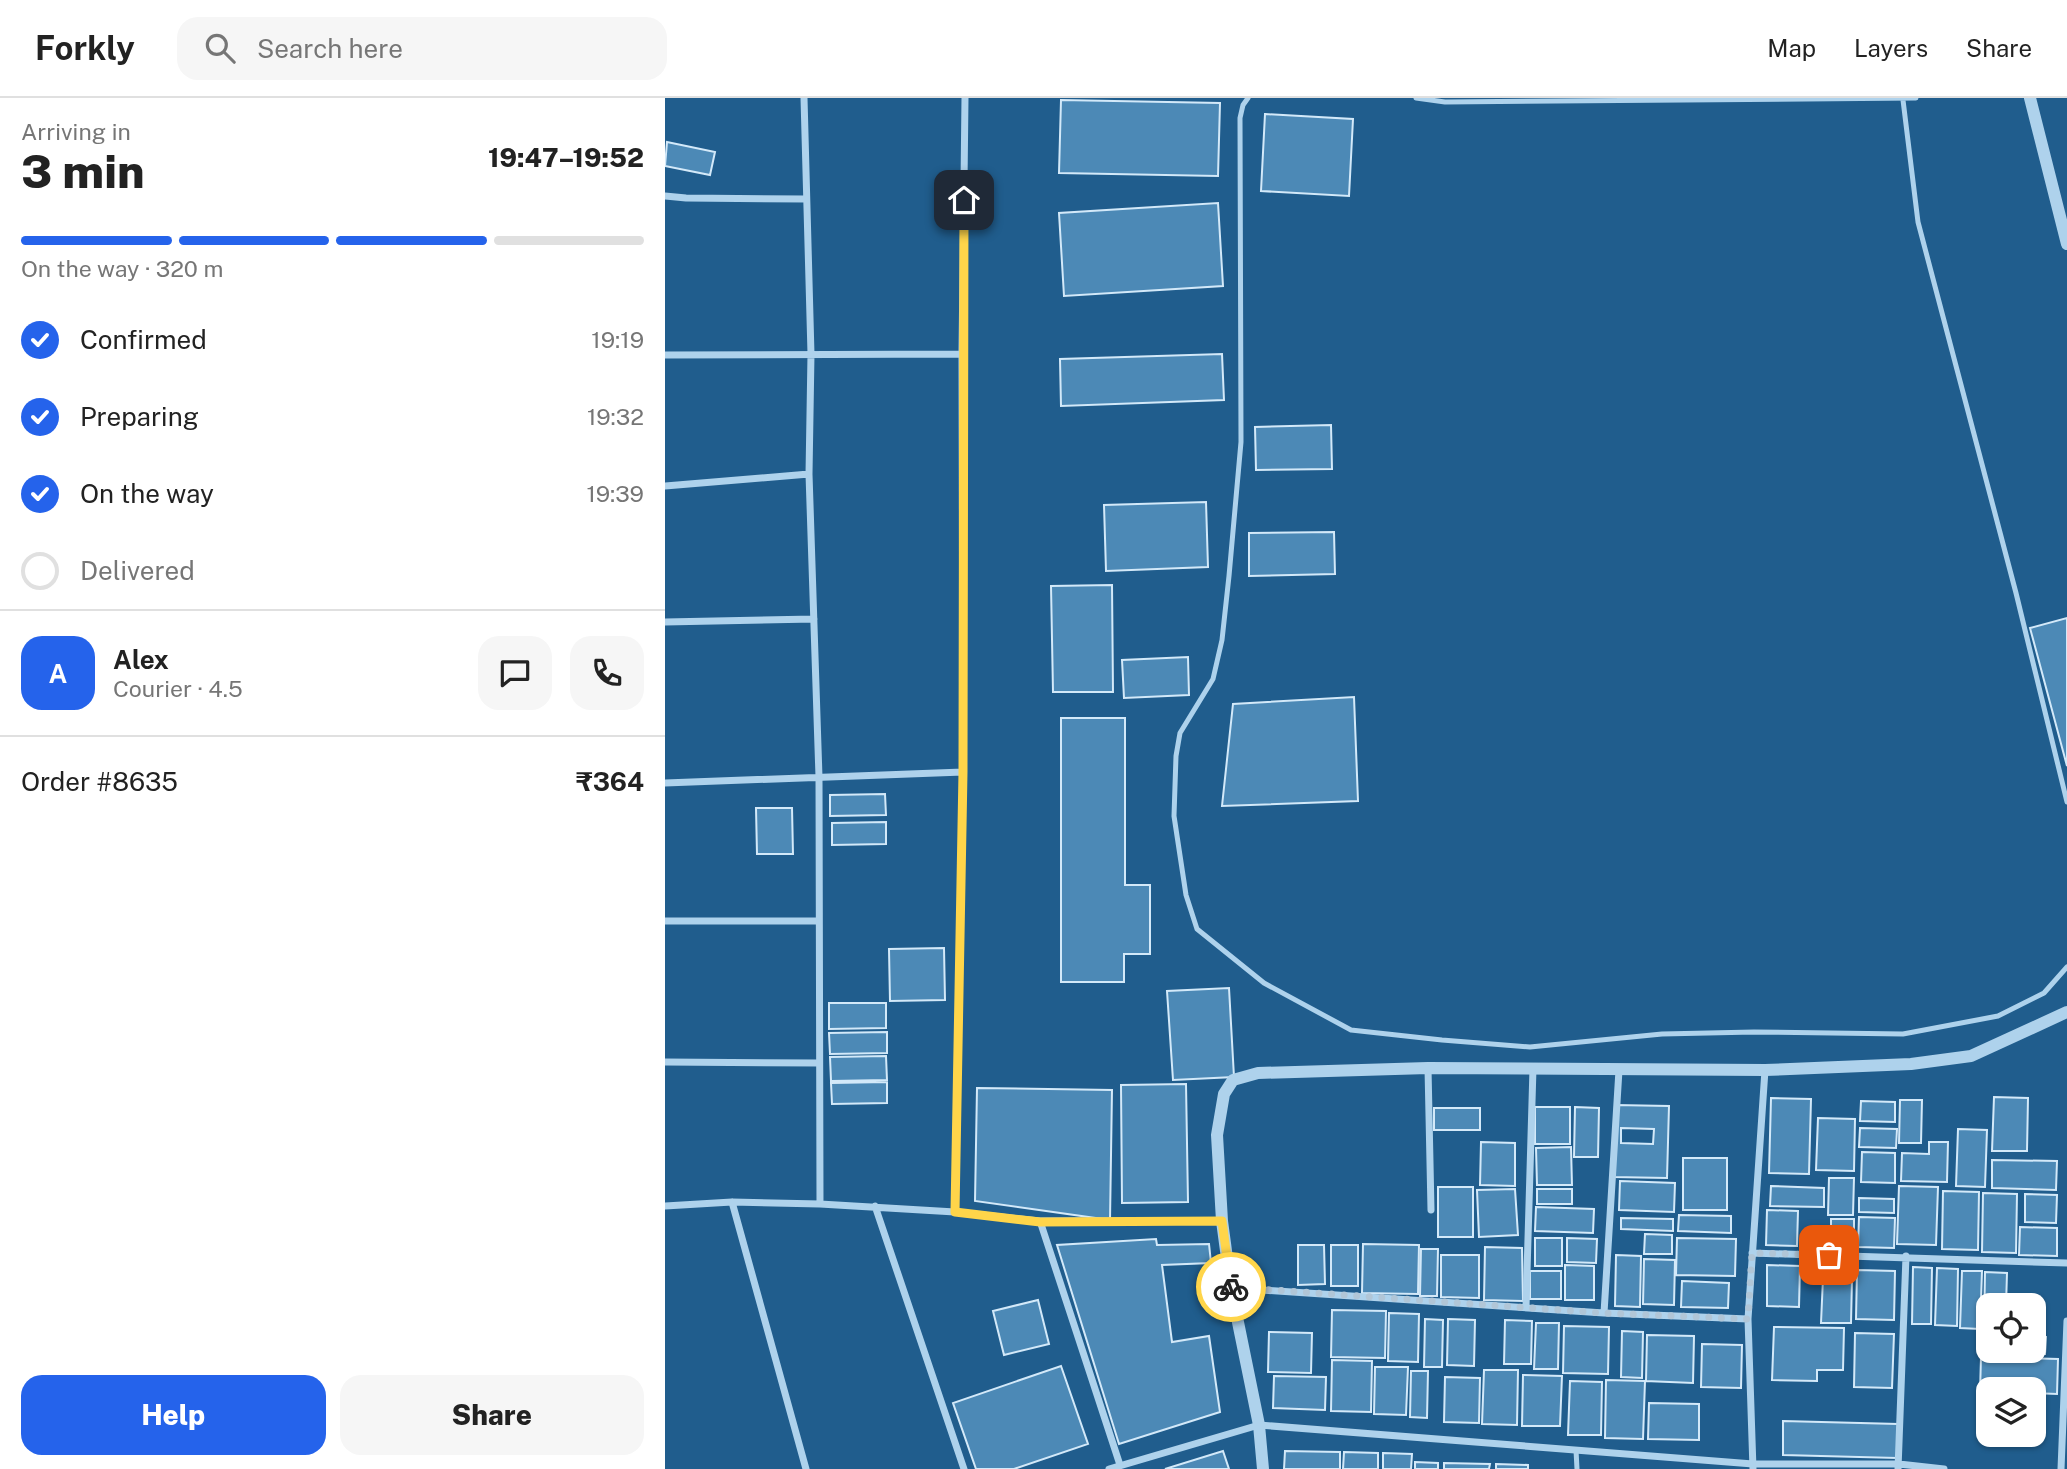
<!DOCTYPE html>
<meta charset="utf-8">
<style>
:root{--surface:#fff;--page:#f6f6f6;--text:#222;--muted:#767676;--line:#e0e0e0;--accent:#2563eb}
body{margin:0;font-family:"Public Sans",sans-serif;background:var(--page);color:var(--text);height:100vh;display:flex;flex-direction:column;font-size:26px;white-space:nowrap}
*{box-sizing:border-box;margin:0}
p{font-size:23px;color:var(--muted)}
.icon{flex:none;width:38px;height:38px;fill:none;stroke:currentColor;stroke-width:2;stroke-linecap:round;stroke-linejoin:round}
.map{position:relative;flex:1;overflow:hidden}
.drawer{display:flex;flex-direction:column;background:var(--surface);width:665px}
.drawer>*{flex:none}
.fabs{position:absolute;left:1311px;top:1195px;display:grid;gap:14px}
.fabs a{display:grid;place-items:center;width:70px;height:70px;border-radius:14px;background:var(--surface);box-shadow:0 2px 5px #0004;font-size:35px}
.pin{position:absolute;display:grid;place-items:center;width:60px;height:60px;color:#fff;margin:-30px;border-radius:14px;box-shadow:0 4px 10px #0006}
.courier{position:absolute;display:grid;place-items:center;width:70px;height:70px;margin:-35px;border:5px solid #ffd54a;border-radius:50%;background:#fff;color:#222;box-shadow:0 2px 9px #0007}
.summary em{font-style:normal;font-weight:800}
.summary div{display:flex;flex-direction:column-reverse}
.summary{display:flex;align-items:center;justify-content:space-between;height:119px;padding:0 21px}
h1{font-size:46px;font-weight:800;line-height:52px}
.bar{display:grid;grid-template-columns:repeat(4,1fr);gap:10px 7px;align-content:center;height:84px;padding:0 21px}
.bar i{height:9px;border-radius:5px;background:var(--line)}
.bar .current{background:var(--accent)}
.bar p{grid-column:span 4}
.line{display:flex;align-items:center;gap:18px;padding:0 21px;border-top:2px solid var(--line)}
.line div{flex:1}
.round{display:grid;place-items:center;flex:none;width:74px;height:74px;border-radius:21px;background:var(--page)}
ol{padding:0 21px;list-style:none}
li{display:flex;align-items:center;gap:21px;height:77px}
li p{margin-inline-start:auto}
li .icon{padding:7px;border-radius:50%;background:var(--accent);color:#fff;stroke-width:4}
li:last-child{color:var(--muted)}
li i{width:38px;height:38px;border:4px solid var(--line);border-radius:50%}
.action{display:flex;gap:14px;margin-top:auto;padding:14px 21px}
.action a{flex:1;height:80px;border-radius:21px;background:var(--accent);color:#fff;font-size:28px;font-weight:800;line-height:80px;text-align:center}
.action a+a{background:var(--page);color:var(--text)}
header{display:flex;align-items:center;gap:42px;box-sizing:border-box;height:98px;padding:0 35px;background:var(--surface);border-bottom:2px solid var(--line)}
header strong{font-size:33px}
nav{display:flex;gap:38px;margin-inline-start:auto;font-size:24px}
.search{width:490px;height:63px;background:var(--page);display:flex;align-items:center;gap:18px;box-sizing:border-box;padding:0 24px;border-radius:21px;color:var(--muted);font-size:26px}
main{display:flex;flex:1;min-height:0}
.map>svg:first-child{display:block}
</style>
<header>
<strong>Forkly</strong>
<div class="search"><svg class="icon" aria-label="search" viewBox="0 0 24 24"><circle cx="10" cy="10" r="6"/><path d="M15 15l6 6"/></svg>Search here</div>
<nav><a>Map</a><a>Layers</a><a>Share</a></nav>
</header>
<main>
<section class="drawer">
<div class="summary"><div><h1>3 min</h1><p>Arriving in</p></div><em>19:47–19:52</em></div>
<div class="bar"><i class="current"></i><i class="current"></i><i class="current"></i><i></i><p>On the way · 320 m</p></div>
<ol>
<li><svg class="icon" aria-label="check" viewBox="0 0 24 24"><path d="M5 12l5 5 9-10"/></svg>Confirmed<p>19:19</p></li>
<li><svg class="icon" aria-label="check" viewBox="0 0 24 24"><path d="M5 12l5 5 9-10"/></svg>Preparing<p>19:32</p></li>
<li><svg class="icon" aria-label="check" viewBox="0 0 24 24"><path d="M5 12l5 5 9-10"/></svg>On the way<p>19:39</p></li>
<li><i></i>Delivered</li>
</ol>
<div class="line" style="height:126px"><b class="round" style="background:var(--accent);color:#fff">A</b><div><b>Alex</b><p>Courier · 4.5</p></div><a class="round"><svg class="icon" aria-label="chat" viewBox="0 0 24 24"><path d="M4 5h16v11H9l-5 4z"/></svg></a><a class="round"><svg class="icon" aria-label="phone" viewBox="0 0 24 24"><path d="M5 4h4l2 5-3 2q2 4 5 5l2-3 5 2v4C11 20 4 13 5 4z"/></svg></a></div>
<div class="line" style="height:91px"><div>Order #8635</div><b>₹364</b></div>
<div class="action"><a>Help</a><a>Share</a></div>
</section>
<div class="map">
<svg width="1402" height="1371" viewBox="0 0 1402 1371">
<rect width="100%" height="100%" fill="#205d8d"/>
<path fill="#4c89b6" stroke="#d3e9f9" stroke-width="2" fill-rule="evenodd" d="M396,2L555,5L553,78L394,75Z
M600,16L688,21L684,98L596,93Z
M2,44L50,54L45,77L0,68Z
M553,105L558,188L399,198L394,115Z
M557,256L559,302L396,308L395,261Z
M666,327L667,371L591,372L590,329Z
M541,404L543,469L441,473L439,407Z
M669,434L670,476L584,478V435Z
M447,487L448,594H388L386,488Z
M1402,520V668L1365,530Z
M523,559L524,597L459,600L457,562Z
M689,599L693,703L557,708L568,606Z
M396,620H460V787H485V856H459V884H396Z
M220,696L221,717L165,718V697Z
M91,710H127L128,756H92Z
M221,724V746L167,747V725Z
M279,850L280,902L225,903L224,851Z
M564,890L569,979L508,982L502,893Z
M164,905H221V930L164,931Z
M222,934V955L165,956L164,935Z
M221,958L222,982L166,983L165,959Z
M222,984V1005L167,1006L166,985Z
M521,986L523,1104L457,1105L456,987Z
M312,990L447,992L445,1122L310,1103Z
M1329,999L1363,1000L1362,1053H1327Z
M1106,1000L1146,1001L1144,1076L1104,1075Z
M1235,1002H1257L1256,1045H1234Z
M1196,1003L1230,1004V1024L1195,1023Z
M950,1007L1004,1008L1002,1080L948,1079ZM956,1030L989,1031L988,1046L956,1045Z
M870,1009H905V1046H870Z
M910,1009L934,1010L933,1059H909Z
M769,1010H815V1032H769Z
M1153,1020L1190,1021L1189,1073L1151,1072Z
M1195,1030L1232,1031L1231,1050L1194,1049Z
M1293,1031L1322,1032L1320,1089L1291,1088Z
M816,1044L850,1045V1088L815,1087Z
M1264,1044H1283L1282,1084L1236,1083L1237,1055L1264,1056Z
M906,1049L907,1087H872L871,1050Z
M1197,1054L1230,1055V1085L1196,1084Z
M1018,1060H1062V1112H1018Z
M1327,1062L1392,1063L1391,1092L1327,1090Z
M1164,1080H1189L1188,1117H1163Z
M955,1083L1010,1085L1009,1114L954,1112Z
M1106,1088L1159,1090V1109L1105,1108Z
M1234,1088L1273,1089L1271,1147L1232,1146Z
M773,1089H808V1139H773Z
M850,1091L853,1137L814,1139L812,1092Z
M872,1091H907V1106H872Z
M1278,1093L1314,1094L1313,1152L1277,1151Z
M1318,1095L1352,1096L1351,1155L1317,1154Z
M1360,1096L1392,1097L1391,1125L1360,1124Z
M1194,1100L1229,1101V1115L1194,1114Z
M871,1109L929,1111L928,1135L870,1133Z
M1102,1112L1133,1113L1132,1148L1101,1147Z
M1014,1117L1066,1118V1135L1013,1133Z
M1194,1119L1230,1120L1229,1150L1193,1149Z
M956,1120L1008,1121V1133L956,1131Z
M1166,1121H1189V1147L1166,1146Z
M1355,1129L1392,1130V1158L1354,1157Z
M980,1136L1007,1137V1156H979Z
M870,1140H897V1168H870Z
M902,1140L932,1141L931,1165L902,1164Z
M1012,1140L1071,1141L1070,1178L1011,1177Z
M491,1141L492,1147L544,1146L546,1165L497,1167L507,1244L544,1238L555,1314L454,1346L392,1147Z
M698,1146L754,1147L753,1196L697,1195Z
M633,1147H659L660,1186L633,1187Z
M666,1147H693V1188H666Z
M820,1149L857,1150L858,1203L819,1202Z
M756,1151H773L772,1198H755Z
M776,1157H814V1200L776,1199Z
M951,1157L976,1158L975,1209L950,1208Z
M979,1161L1010,1162L1009,1207L978,1206Z
M900,1167L929,1168V1202H900Z
M1102,1167L1135,1168L1134,1209L1102,1208Z
M1248,1169L1267,1170L1266,1226H1247Z
M1272,1170L1293,1171L1292,1228L1270,1227Z
M1192,1172L1230,1173L1229,1222L1191,1221Z
M865,1173H896V1201H865Z
M1297,1173H1317L1315,1231L1295,1230Z
M1320,1174L1342,1175L1341,1208H1323V1231H1319Z
M1158,1180L1187,1181L1186,1225H1156Z
M1017,1183L1064,1185L1063,1210L1016,1209Z
M373,1202L384,1246L339,1257L328,1213Z
M667,1212L721,1213L720,1260L666,1259Z
M724,1215L754,1216L753,1264L723,1263Z
M760,1221L778,1222L777,1269H759Z
M783,1221L810,1222L809,1268L782,1267Z
M840,1222L867,1223L866,1266H839Z
M871,1225H894L893,1271H869Z
M899,1228L944,1229L943,1276L898,1275Z
M1109,1229L1179,1230L1178,1272H1152V1283L1107,1282Z
M957,1233L978,1234L977,1280L956,1279Z
M604,1234L647,1235L646,1275L603,1274Z
M1190,1235L1229,1236L1227,1290L1189,1289Z
M982,1237L1029,1238L1028,1285L981,1283Z
M1368,1239H1381L1380,1256L1327,1254L1368,1253Z
M1037,1246L1077,1247L1076,1290L1036,1289Z
M1316,1259L1393,1261L1392,1296L1368,1295V1292H1323V1294H1315Z
M667,1262L707,1263L706,1314L666,1313Z
M396,1268L423,1346L349,1371H311L288,1305Z
M710,1269H743L741,1317L709,1316Z
M819,1272H853L852,1327L817,1326Z
M746,1273H763L762,1320L745,1319Z
M858,1277L897,1278L895,1328H857Z
M609,1278L661,1279L660,1312L608,1310Z
M780,1279L815,1280L814,1325L779,1324Z
M941,1282L980,1283L978,1341L940,1340Z
M905,1283L937,1284L936,1337H903Z
M984,1305L1034,1306V1342L983,1341Z
M1118,1323L1233,1326L1232,1360L1118,1357Z
M558,1353L564,1371H500Z
M620,1353L675,1354V1371H619Z
M679,1354L713,1355V1371H678Z
M718,1355L747,1356L746,1371H718Z
M750,1364L773,1365V1371H750Z
M779,1365L825,1366L824,1371H779Z
M831,1366L863,1367V1371H831Z"/>
<g fill="none" stroke-linecap="round" stroke-linejoin="round">
<path stroke="#aed2ec" stroke-width="5" d="M583,0L578,7L575,20L576,344L564,478L557,542L548,581L515,635L511,658L509,718L521,797L532,831L599,885L686,932L777,942L865,949L997,936L1089,934L1238,936L1333,918L1379,895L1402,869
M751,0L780,4L1251,0
M1238,2L1253,124L1351,495L1402,704
M911,1352L912,1371"/>
<path stroke="#aed2ec" stroke-width="7" d="M139,0L146,256L144,376L154,679L155,1106L290,1114L375,1123H557
M0,98L21,100L141,101
M0,257L297,256
M0,388L144,376
M0,524L149,521
M0,685L298,674
M0,823H153
M0,964L154,965
M763,970L766,1112
M67,1104L141,1371
M0,1108L67,1104L155,1106
M210,1108L299,1371
M290,1114L298,674L297,256L300,0
M375,1123L455,1367
M1087,1155L1402,1165
M566,1190L939,1215L1083,1221
M861,1209L868,970
M939,1215L954,972
M444,1371L594,1327L1088,1366H1234L1279,1371
M1088,1371L1083,1221L1100,972
M1233,1371L1241,1158
M1396,1371L1402,1223"/>
<path stroke="#aed2ec" stroke-width="12" d="M1365,0L1402,146
M598,1371L594,1327L566,1190L557,1123L552,1037L559,996L568,982L593,975L763,970L1100,972L1246,966L1306,958L1402,914"/>
</g>
<g fill="none" stroke-linecap="round" stroke-linejoin="round">
<path stroke="#b1c6d7" stroke-width="7" stroke-dasharray="0 12.6" d="M566,1189L939,1215L1083,1221L1087,1155L1164,1157"/>
<path stroke="#ffd54a" stroke-width="9" d="M299,102L298,674L290,1114L375,1124L557,1123L566,1189"/>
</g>
</svg>
<div class="fabs">
<a><svg class="icon" aria-label="locate" viewBox="0 0 24 24"><circle cx="12" cy="12" r="6"/><path d="M12 2v4M12 18v4M2 12h4M18 12h4"/></svg></a>
<a><svg class="icon" aria-label="layers" viewBox="0 0 24 24"><path d="M12 4l9 5-9 5-9-5zM3 14l9 5 9-5"/></svg></a>
</div>
<div class="pin" style="left:1164px;top:1157px;background:#ea580c"><svg class="icon" aria-label="bag" viewBox="0 0 24 24"><path d="M5 8h14l-1 12H6zM9 8a3 3 0 0 1 6 0"/></svg></div>
<div class="pin" style="left:299px;top:102px;background:#1f2937"><svg class="icon" aria-label="home" viewBox="0 0 24 24"><path d="M3 11l9-7 9 7M6 9v11h12V9"/></svg></div>
<div class="courier" style="left:566px;top:1189px"><svg class="icon" aria-label="bike" viewBox="0 0 24 24"><circle cx="6" cy="16" r="4"/><circle cx="18" cy="16" r="4"/><path d="M6 16l4-8h5l3 8M10 8l3 8H6M13 5h3"/></svg></div>
</div>
</main>
